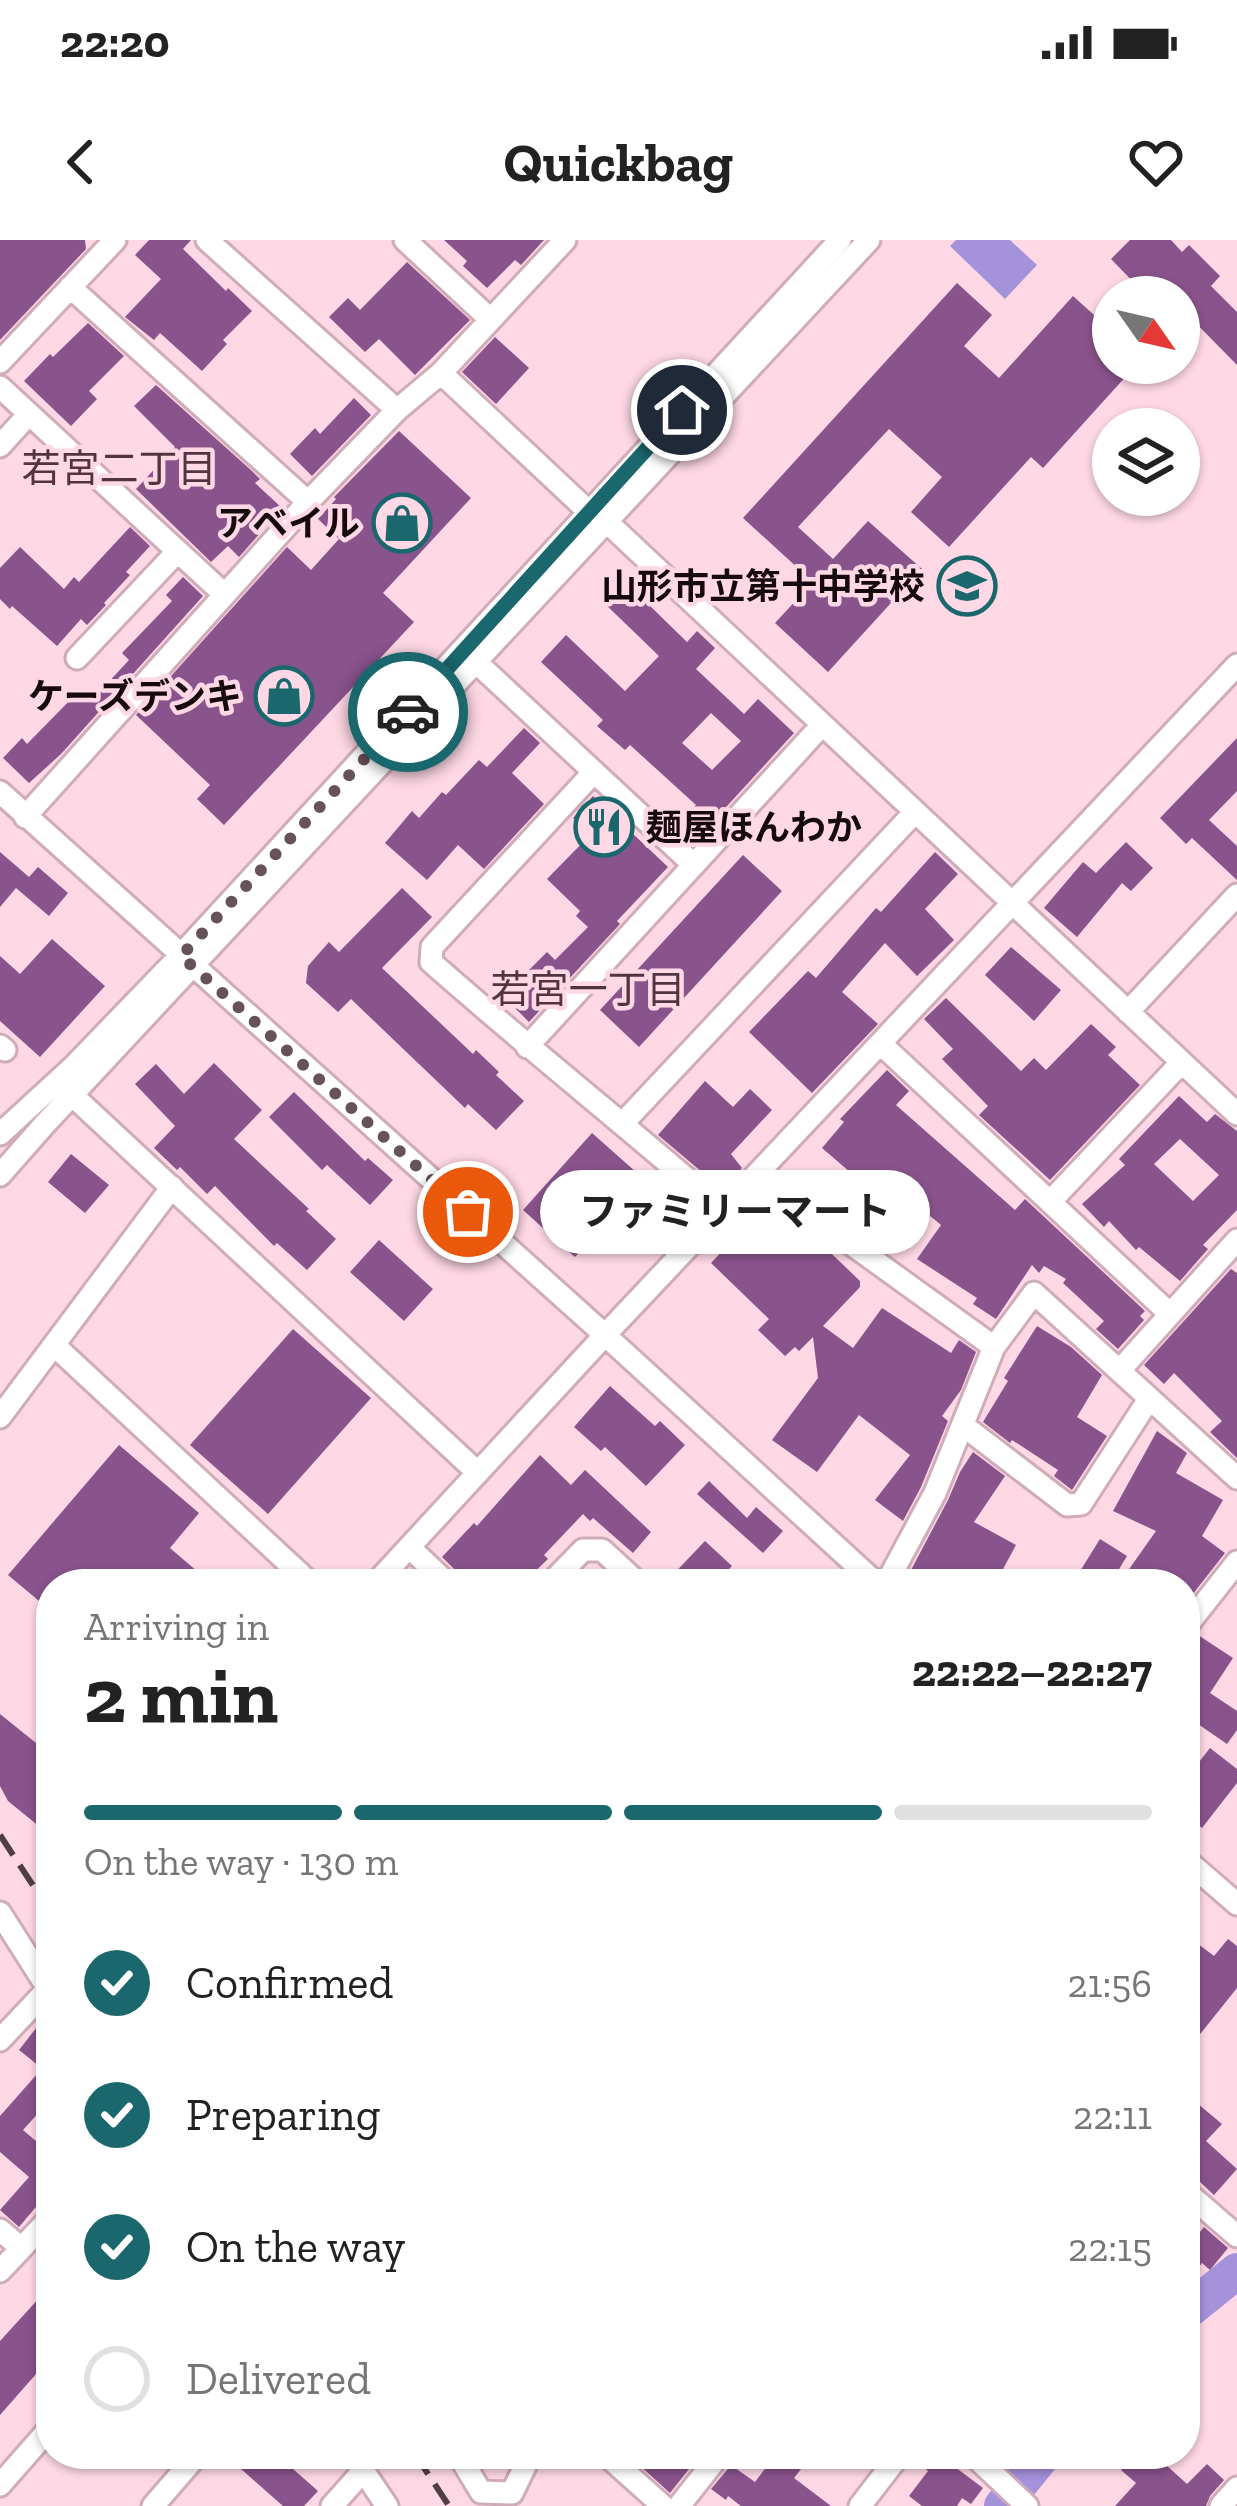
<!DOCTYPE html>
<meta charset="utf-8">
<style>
:root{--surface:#fff;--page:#f2f2f2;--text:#222;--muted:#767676;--line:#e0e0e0;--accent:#1a676e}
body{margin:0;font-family:"Zilla Slab","Noto Sans JP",serif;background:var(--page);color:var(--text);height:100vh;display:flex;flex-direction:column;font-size:45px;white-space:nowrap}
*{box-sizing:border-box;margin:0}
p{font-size:39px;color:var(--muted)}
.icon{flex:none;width:66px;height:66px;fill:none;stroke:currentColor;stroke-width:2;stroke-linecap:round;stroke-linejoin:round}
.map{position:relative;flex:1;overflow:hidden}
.details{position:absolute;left:36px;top:1329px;width:1164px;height:900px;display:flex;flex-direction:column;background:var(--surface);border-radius:48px;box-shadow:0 3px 9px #0004}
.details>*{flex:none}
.needle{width:78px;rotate:124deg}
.buttons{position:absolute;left:1092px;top:36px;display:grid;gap:24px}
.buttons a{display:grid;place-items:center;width:108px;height:108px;border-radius:50%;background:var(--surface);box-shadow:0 3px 9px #0004;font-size:60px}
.pin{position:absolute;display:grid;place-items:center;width:102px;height:102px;color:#fff;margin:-51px;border:6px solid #fff;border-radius:50%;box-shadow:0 3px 12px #0007}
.courier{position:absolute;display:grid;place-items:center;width:120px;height:120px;margin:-60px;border:9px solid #1a676e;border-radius:50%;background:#fff;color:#222;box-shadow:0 3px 15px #0007}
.bubble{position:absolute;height:84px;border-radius:42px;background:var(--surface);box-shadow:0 3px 9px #0004;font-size:39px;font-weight:700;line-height:84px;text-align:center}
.overview em{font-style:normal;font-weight:700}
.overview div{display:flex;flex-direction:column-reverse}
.overview{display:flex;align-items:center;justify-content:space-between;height:204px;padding:0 48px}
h1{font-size:78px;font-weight:700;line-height:90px}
.bar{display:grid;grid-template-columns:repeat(4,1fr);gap:18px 12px;align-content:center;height:144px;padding:0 48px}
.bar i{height:15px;border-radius:9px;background:var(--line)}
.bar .selected{background:var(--accent)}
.bar p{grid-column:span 4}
ol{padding:0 48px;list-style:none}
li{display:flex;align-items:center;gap:36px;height:132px}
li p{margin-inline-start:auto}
li .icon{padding:12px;border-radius:50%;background:var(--accent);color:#fff;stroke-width:4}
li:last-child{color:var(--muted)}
li i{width:66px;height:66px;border:6px solid var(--line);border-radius:50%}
.status{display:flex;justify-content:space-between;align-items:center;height:84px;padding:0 60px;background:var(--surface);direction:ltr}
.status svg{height:33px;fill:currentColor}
header{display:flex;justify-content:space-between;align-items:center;height:156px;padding:0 48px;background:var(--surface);font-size:54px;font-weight:700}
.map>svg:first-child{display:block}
</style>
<div class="status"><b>22:20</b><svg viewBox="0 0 49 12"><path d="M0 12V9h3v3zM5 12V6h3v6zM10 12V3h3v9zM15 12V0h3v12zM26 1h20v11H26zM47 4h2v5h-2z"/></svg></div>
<header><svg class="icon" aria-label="back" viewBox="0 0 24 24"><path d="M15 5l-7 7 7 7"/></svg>Quickbag<svg class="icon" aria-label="heart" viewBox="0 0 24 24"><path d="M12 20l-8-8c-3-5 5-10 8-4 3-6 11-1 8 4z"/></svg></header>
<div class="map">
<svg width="1237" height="2266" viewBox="0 0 1237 2266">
<rect width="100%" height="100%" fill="#fed8e5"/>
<path fill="#a492db" d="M956,0H1010L1037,25L1005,59L950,6Z"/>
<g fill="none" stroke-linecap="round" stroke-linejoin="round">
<path stroke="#a492db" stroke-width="36" d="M1185,2073L1237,2031
M1002,2266L1044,2214"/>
</g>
<path fill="#89538c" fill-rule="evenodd" d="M0,0H85L86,9L0,100Z
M149,0H191L183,9L226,51L228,48L252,71L223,100L227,104L202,131L160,93L154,100L125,77L161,39L135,15Z
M444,0H544L521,25L515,20L487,48L463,26L467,21Z
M1130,0H1171L1182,12L1189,5L1220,36L1211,46L1237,72V125L1179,66V57H1148L1111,19Z
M407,22L470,80L415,135L379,99L365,112L329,77L348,58L360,70Z
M957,43L992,75L964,106L999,138L1073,56L1113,92V123H1138L1043,228L1031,217L949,307L911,272L942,237L889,189L798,287L833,319L868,281L922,329L828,432L775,383L813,342L743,278Z
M88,83L124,116L89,151L97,159L71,186L24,141L50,114L53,117Z
M495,97L529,128L496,164L462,132Z
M156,145L252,231L260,239L255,243L282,268L239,317L228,306L211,322L136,249L175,207L134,166Z
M354,158L371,175L312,236L290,214L315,188L320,194Z
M399,191L471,258L383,353L414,382L224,585L197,559L210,545L136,475L287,307L311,330L339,299L318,279L336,259L334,257Z
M130,287L150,306L126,332L130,335L104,363L106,365L87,385L81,379L57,406L12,366L10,369L0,359V328L20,307L64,349L74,337L79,342Z
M628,333L653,358L647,363L687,402L697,391L715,408L696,429L744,474L758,459L794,493L695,601L677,585L696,565L630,505L625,510L597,486L603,480L541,422L566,395L625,451L659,416L601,360ZM711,473L741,501L712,530L682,503Z
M183,337L203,356L61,514L29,543L3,518L22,498L27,504L80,450L91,461L129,420L122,413L172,361L166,355Z
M524,488L540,503L512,533L544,564L484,629L458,605L427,640L385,603L412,571L419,578L442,552L446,555L479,520L487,527Z
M1237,498V551L1209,580L1237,606V640L1192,598L1186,604L1160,578Z
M593,556L668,627L617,681L620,684L529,782L513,766L528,751L518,741L547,712L555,720L588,687L576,676L580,671L547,639L591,594L573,578Z
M1126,602L1153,628L1131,651L1122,643L1077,697L1044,668L1083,622L1096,633Z
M0,612L29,637L38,627L68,653L49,676L16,648L0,667Z
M935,612L958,634L925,669L954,700L917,736L885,703L842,752L878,784L812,853L749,792L808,731L816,738L876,668L881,672Z
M743,615L782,651L639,807L600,770Z
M402,648L432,677L382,728L473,814L476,810L499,832L496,835L524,861L496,890L468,864L465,868L351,759L338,772L306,743L308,726L329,702L339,712Z
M52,699L105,746L40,817L0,781V716L20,734Z
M1011,707L1061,750L1034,781L985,735Z
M946,758L1021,831L1034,818L1046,830L1091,784L1116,807L1108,815L1140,845L1050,940L979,875L988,866L942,819L953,809L924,779Z
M214,823L262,870L234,899L309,969L306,971L336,999L307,1030L277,1003L274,1006L215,946L207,954L180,927L177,930L154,908L175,886L135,844L156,824L184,854Z
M887,830L909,851L896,865L1015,970L1025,959L1145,1071L1140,1076L1144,1080L1118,1109L1096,1089L1104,1081L1063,1043L1066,1039L1044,1026L1039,1033L1032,1025L996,1079L973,1064L977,1058L917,1019L941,985L929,975L899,1007L890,1001L887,1005L851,979L848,983L825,966L850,932L822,908L844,882L840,879Z
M705,841L733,867L750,849L772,870L731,914L742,928L722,949L658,895Z
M294,852L365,921L368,918L393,940L370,965L327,925L322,930L269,877Z
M1179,856L1207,882L1215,874L1237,891V970L1203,1005L1208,1009L1180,1041L1139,1007L1136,1010L1109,981L1104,987L1082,964L1125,925L1119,919ZM1180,899L1219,935L1193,961L1154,924Z
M592,893L645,940L575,1017L523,970Z
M71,914L109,945L85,973L48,942Z
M768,963L810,993L860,1041V1047L823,1086L853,1108L882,1068L951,1113L959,1100L976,1112L961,1150L942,1176L948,1181L921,1247L903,1281L875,1260L910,1215L859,1175L817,1232L772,1200L818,1138L813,1097L799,1111L795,1107L785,1116L758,1090L769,1079L711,1023Z
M379,1000L433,1049L404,1081L350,1032Z
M1231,1029L1237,1033V1218L1210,1192L1222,1181L1174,1133L1164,1144L1144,1125Z
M1037,1086L1071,1107L1102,1135L1077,1177L1107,1196L1072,1250L1054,1236L1058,1230L1012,1200L1010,1203L983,1182L1008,1141L1004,1138Z
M293,1089L371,1158L268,1274L190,1205Z
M610,1146L655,1186L660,1181L685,1205L646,1246L605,1207L601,1211L574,1187Z
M1157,1191L1187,1213L1176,1233L1223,1260L1202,1296L1225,1313L1185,1364V1344H1145L1127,1332L1156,1291L1113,1271Z
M119,1205L199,1273L170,1308L212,1344H51V1371L8,1335Z
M973,1212L1005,1236L974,1282L1016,1305L995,1344H923L911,1330L948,1260L960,1232Z
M540,1215L571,1245L585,1230L651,1292L633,1313L593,1278L590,1281L583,1274L544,1315L548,1319L522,1344H463L459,1334L442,1317L474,1283L477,1286Z
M709,1241L747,1278L756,1267L783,1291L763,1313L697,1254Z
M1100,1299L1127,1316L1110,1344H1072Z
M705,1301L732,1326L714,1344H664Z
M1198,1395L1233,1418L1210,1453L1237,1471V1490L1227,1504L1185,1475V1414Z
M0,1474L51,1515V1596L8,1561L0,1546Z
M1210,1508L1237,1529V1543L1202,1588L1185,1574V1540Z
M1185,1694L1214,1716L1228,1699L1237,1706V1748L1185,1813V1776L1197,1756L1185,1747Z
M51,1769V1820L44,1830L19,1810Z
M38,1833L51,1845V1859L23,1890L51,1914V1949L19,1987L0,1970L29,1937L0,1912V1876Z
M1185,1853L1222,1884L1206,1901L1237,1929L1214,1955L1185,1928Z
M1204,1987L1228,2008L1210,2030L1202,2023L1185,2044V2010Z
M51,2045V2117L0,2175V2101Z
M224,2214H276L318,2251L304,2266H283Z
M627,2214H701L670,2253Z
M776,2214H813L794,2238L831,2266H741L728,2256L726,2260L711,2249L731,2225L755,2242Z
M926,2214H957L951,2224L983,2248L971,2264L962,2258L957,2266H922L909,2256L928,2231L919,2223Z
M1136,2214H1154L1187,2244L1207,2224L1224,2240L1210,2256L1206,2266H1115L1136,2243L1121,2230Z"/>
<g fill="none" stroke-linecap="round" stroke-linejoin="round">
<defs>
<path id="minor" d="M207,0L397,170
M405,0L490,79
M70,47L308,262
M0,122L115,0
M441,133L588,271
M0,147L224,354
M0,206L29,174
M607,282L1237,874
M77,418L177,312
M476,422L694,625
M593,533L432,707L431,722C527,807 627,886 723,970
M0,552L605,1095L877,1344
M25,577L308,262L397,170L441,133L565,0
M1128,772L1237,655
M881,804L1169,1073
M0,806L5,810
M527,807L822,485
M72,855L477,1232
M623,883L915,572
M0,894L73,827L180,716L840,0
M0,935L44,885L869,0
M757,936L994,1107
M1050,962L1181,823
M55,1106L311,1344
M1120,1130L1237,1000
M0,1177L172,947
M964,1186L1067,1265L1081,1264L1149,1159
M409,1307L448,1344
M375,1344L605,1095L1237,425
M550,1344L583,1310H602L639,1344
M886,1344L935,1253L994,1107L1034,1053L1237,1238
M1185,1388L1237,1322
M1185,1619L1237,1664
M0,1673L51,1753
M0,1800L48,1749
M1185,1951L1237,1996
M0,1990L21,2008
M0,2031L51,1977
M352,2214L387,2266
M458,2214L481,2252L512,2253L531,2214
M605,2214L663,2266
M972,2214L1027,2266
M0,2245L51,2187
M153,2266L198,2214
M332,2266L363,2231
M679,2266L720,2214
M860,2266L900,2214
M1221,2266L1237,2248"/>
</defs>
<use href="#minor" stroke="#d0acb9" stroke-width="27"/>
<use href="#minor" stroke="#fff" stroke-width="21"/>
<path stroke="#503e44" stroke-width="6" stroke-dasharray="24 12" stroke-linecap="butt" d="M0,1595L51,1673
M415,2214L449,2266"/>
</g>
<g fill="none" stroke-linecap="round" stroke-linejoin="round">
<path stroke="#675259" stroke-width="12" stroke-dasharray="0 21.6" d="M408,472L181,716L468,972"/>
<path stroke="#1a676e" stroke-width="15" d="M408,472L682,170"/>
</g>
<defs>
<symbol id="shop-ring" viewBox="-11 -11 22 22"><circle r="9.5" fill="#fed8e5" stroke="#1a676e" stroke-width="1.5"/><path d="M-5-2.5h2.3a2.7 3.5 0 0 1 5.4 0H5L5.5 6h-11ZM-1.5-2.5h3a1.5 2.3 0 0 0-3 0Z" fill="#1a676e"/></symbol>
<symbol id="school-ring" viewBox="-11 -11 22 22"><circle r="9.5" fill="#fed8e5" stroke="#1a676e" stroke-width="1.5"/><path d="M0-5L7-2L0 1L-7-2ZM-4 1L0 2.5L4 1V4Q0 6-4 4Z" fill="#1a676e"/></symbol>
<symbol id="restaurant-ring" viewBox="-11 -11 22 22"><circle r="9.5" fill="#fed8e5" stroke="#1a676e" stroke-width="1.5"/><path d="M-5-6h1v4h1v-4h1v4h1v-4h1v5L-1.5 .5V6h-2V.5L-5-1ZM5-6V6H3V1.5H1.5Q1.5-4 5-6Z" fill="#1a676e"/></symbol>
</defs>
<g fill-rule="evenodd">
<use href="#shop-ring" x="369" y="250" width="66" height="66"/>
<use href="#school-ring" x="934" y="313" width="66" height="66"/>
<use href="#shop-ring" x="251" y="423" width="66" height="66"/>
<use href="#restaurant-ring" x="571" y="554" width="66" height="66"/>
</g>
<g text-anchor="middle" stroke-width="9" stroke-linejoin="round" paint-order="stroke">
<g font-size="36" font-weight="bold" fill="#160a0e" stroke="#fed8e5" text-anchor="end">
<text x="360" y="296">アベイル</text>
<text x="925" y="359">山形市立第十中学校</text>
<text x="242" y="469">ケーズデンキ</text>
<text x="646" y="600" text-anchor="start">麺屋ほんわか</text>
</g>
<g font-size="39" fill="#523440" stroke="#fed8e5">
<text x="119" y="242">若宮二丁目</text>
<text x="588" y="763">若宮一丁目</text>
</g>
</g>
</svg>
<div class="buttons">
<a><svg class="needle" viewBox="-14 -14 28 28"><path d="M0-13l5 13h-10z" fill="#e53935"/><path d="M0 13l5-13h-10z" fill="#767676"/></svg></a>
<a><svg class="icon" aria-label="layers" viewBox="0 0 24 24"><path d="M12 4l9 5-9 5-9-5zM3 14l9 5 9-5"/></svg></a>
</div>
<div class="pin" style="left:468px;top:972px;background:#ea580c"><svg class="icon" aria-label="bag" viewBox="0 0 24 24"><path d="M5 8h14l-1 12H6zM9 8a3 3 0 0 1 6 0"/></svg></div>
<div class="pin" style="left:682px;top:170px;background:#1f2937"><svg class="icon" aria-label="home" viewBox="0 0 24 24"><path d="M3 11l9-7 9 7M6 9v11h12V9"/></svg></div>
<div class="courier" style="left:408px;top:472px"><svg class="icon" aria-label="car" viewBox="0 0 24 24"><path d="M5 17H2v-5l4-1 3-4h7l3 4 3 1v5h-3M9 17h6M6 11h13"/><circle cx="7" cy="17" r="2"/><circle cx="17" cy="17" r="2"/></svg></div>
<div class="bubble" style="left:540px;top:930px;width:390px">ファミリーマート</div>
<section class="details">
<div class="overview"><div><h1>2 min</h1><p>Arriving in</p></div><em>22:22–22:27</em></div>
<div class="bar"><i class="selected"></i><i class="selected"></i><i class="selected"></i><i></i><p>On the way · 130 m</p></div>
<ol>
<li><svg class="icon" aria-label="check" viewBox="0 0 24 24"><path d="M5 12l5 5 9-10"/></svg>Confirmed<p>21:56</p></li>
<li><svg class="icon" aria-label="check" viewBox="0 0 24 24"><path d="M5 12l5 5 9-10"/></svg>Preparing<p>22:11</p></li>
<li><svg class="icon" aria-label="check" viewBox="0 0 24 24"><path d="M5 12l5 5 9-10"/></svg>On the way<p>22:15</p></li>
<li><i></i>Delivered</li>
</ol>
</section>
</div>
